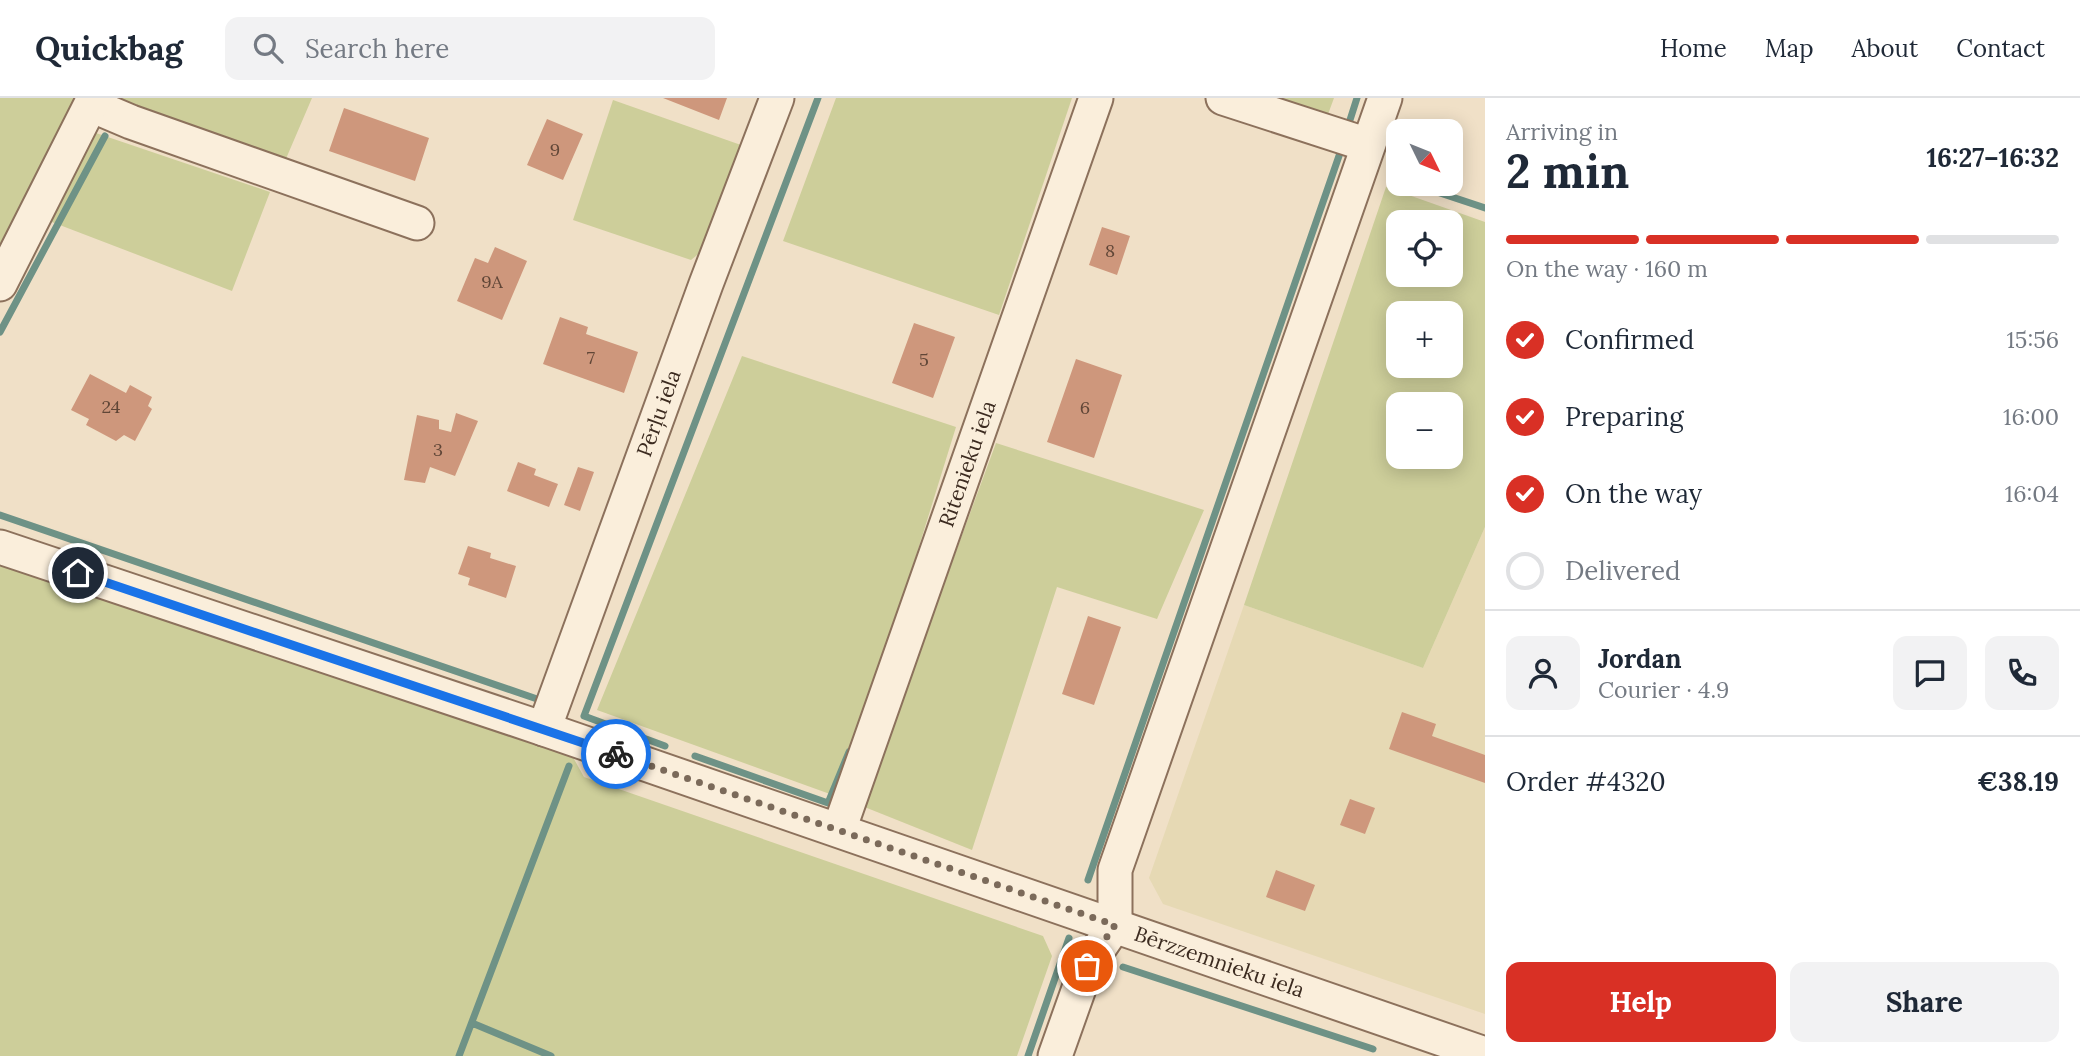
<!DOCTYPE html>
<meta charset="utf-8">
<style>
:root{--surface:#fff;--page:#f2f2f3;--text:#1f2937;--muted:#747a83;--line:#e0e1e3;--accent:#d93025}
body{margin:0;font-family:Lora,serif;background:var(--page);color:var(--text);height:100vh;display:flex;flex-direction:column;font-size:26px;white-space:nowrap}
*{box-sizing:border-box;margin:0}
p{font-size:23px;color:var(--muted)}
.icon{flex:none;width:38px;height:38px;fill:none;stroke:currentColor;stroke-width:2;stroke-linecap:round;stroke-linejoin:round}
.map{position:relative;flex:1;overflow:hidden}
.panel{display:flex;flex-direction:column;background:var(--surface);width:595px}
.panel>*{flex:none}
.needle{width:46px;rotate:133deg}
.tools{position:absolute;left:1386px;top:21px;display:grid;gap:14px}
.tools a{display:grid;place-items:center;width:77px;height:77px;border-radius:14px;background:var(--surface);box-shadow:0 4px 18px #0003;font-size:35px}
.pin{position:absolute;display:grid;place-items:center;width:60px;height:60px;color:#fff;margin:-30px;border:4px solid #fff;border-radius:50%;box-shadow:0 2px 7px #0007}
.courier{position:absolute;display:grid;place-items:center;width:70px;height:70px;margin:-35px;border:5px solid #1a73e8;border-radius:50%;background:#fff;color:#222;box-shadow:0 2px 9px #0007}
.summary em{font-style:normal;font-weight:800}
.summary div{display:flex;flex-direction:column-reverse}
.summary{display:flex;align-items:center;justify-content:space-between;height:119px;padding:0 21px}
h1{font-size:46px;font-weight:800;line-height:52px}
.bar{display:grid;grid-template-columns:repeat(4,1fr);gap:10px 7px;align-content:center;height:84px;padding:0 21px}
.bar i{height:9px;border-radius:5px;background:var(--line)}
.bar .active{background:var(--accent)}
.bar p{grid-column:span 4}
.line{display:flex;align-items:center;gap:18px;padding:0 21px;border-top:2px solid var(--line)}
.line div{flex:1}
.round{display:grid;place-items:center;flex:none;width:74px;height:74px;border-radius:14px;background:var(--page)}
ol{padding:0 21px;list-style:none}
li{display:flex;align-items:center;gap:21px;height:77px}
li p{margin-inline-start:auto}
li .icon{padding:7px;border-radius:50%;background:var(--accent);color:#fff;stroke-width:4}
li:last-child{color:var(--muted)}
li i{width:38px;height:38px;border:4px solid var(--line);border-radius:50%}
.action{display:flex;gap:14px;margin-top:auto;padding:14px 21px}
.action a{flex:1;height:80px;border-radius:14px;background:var(--accent);color:#fff;font-size:28px;font-weight:800;line-height:80px;text-align:center}
.action a+a{background:var(--page);color:var(--text)}
header{display:flex;align-items:center;gap:42px;box-sizing:border-box;height:98px;padding:0 35px;background:var(--surface);border-bottom:2px solid var(--line)}
header strong{font-size:33px}
nav{display:flex;gap:38px;margin-inline-start:auto;font-size:24px}
.search{width:490px;height:63px;background:var(--page);display:flex;align-items:center;gap:18px;box-sizing:border-box;padding:0 24px;border-radius:14px;color:var(--muted);font-size:26px}
main{display:flex;flex:1;min-height:0}
.map>svg:first-child{display:block}
</style>
<header>
<strong>Quickbag</strong>
<div class="search"><svg class="icon" aria-label="search" viewBox="0 0 24 24"><circle cx="10" cy="10" r="6"/><path d="M15 15l6 6"/></svg>Search here</div>
<nav><a>Home</a><a>Map</a><a>About</a><a>Contact</a></nav>
</header>
<main>
<div class="map">
<svg width="1485" height="958" viewBox="0 0 1485 958">
<rect width="100%" height="100%" fill="#f0e0c7"/>
<path fill="#e6d9b4" d="M1485,429V916L1163,806L1149,780L1244,507L1423,570Z"/>
<path fill="#cdce9a" fill-rule="evenodd" d="M0,0H81L0,153Z
M113,0H312L285,63Z
M836,0H1072L999,217L783,143Z
M1270,0H1334L1327,19Z
M613,2L741,47L702,153L691,162L573,122Z
M93,34L270,94L232,193L44,121Z
M1386,89L1485,124V429L1423,570L1244,507ZM1398,124H1451V177H1398ZM1451,215V268H1398V215ZM1451,306V359H1398V306Z
M742,258L956,329L841,700L597,612Z
M996,345L1204,412L1157,521L1057,489L972,752L862,708Z
M0,465L569,652L584,679L1043,838L1052,858L1017,958H0Z"/>
<g fill="none" stroke-linecap="round" stroke-linejoin="round">
<path stroke="#6e9286" stroke-width="7" d="M1350,22L1357,0
M1396,80L1398,81
M1413,86L1485,110
M0,234L105,38
M0,417L540,602
M665,648L584,618L818,0
M695,658L828,705L849,654
M1088,782L1340,55
M1123,869L1373,951
M472,925L551,958
M459,958L569,668
M1028,958L1069,840"/>
</g>
<path fill="#ce977c" d="M663,0H727L719,22Z
M344,10L429,40L415,83L329,53Z
M547,21L583,36L563,82L527,67Z
M1102,129L1130,138L1117,177L1089,167Z
M495,149L527,163L502,222L457,203L475,160L488,165Z
M560,219L588,229L586,236L638,254L624,295L543,266Z
M914,225L955,239L933,300L892,285Z
M1076,261L1122,277L1094,360L1047,344Z
M90,276L126,295L130,287L152,299L148,308L152,311L135,343L124,337L116,343L86,327L89,321L71,312Z
M456,315L478,323L455,378L430,369L425,385L404,382L417,317L439,322V331L451,334Z
M518,364L536,371L534,377L558,386L549,409L507,393Z
M578,369L594,374L580,413L564,407Z
M468,448L491,455L490,460L516,468L506,500L468,487L470,480L458,476Z
M1088,518L1121,529L1094,607L1062,596Z
M1402,614L1436,626L1432,638L1485,657V685L1389,651Z
M1350,701L1375,710L1365,736L1340,727Z
M1276,772L1315,787L1305,813L1266,799Z"/>
<g fill="none" stroke-linecap="round" stroke-linejoin="round">
<defs>
<g id="minor">
<path d="M1223,0L1368,47"/>
<path d="M91,7L131,24L417,125"/>
<path d="M0,186L94,0"/>
<path id="s1" d="M0,449L544,631L1485,956"/>
<path id="s2" d="M544,631L706,186L777,0"/>
<path id="s3" d="M839,732L1096,0"/>
<path d="M1055,958L1087,868L1115,827V772L1385,0"/>
</g>
</defs>
<use href="#minor" stroke="#8c715c" stroke-width="37"/>
<use href="#minor" stroke="#faeedb" stroke-width="33"/>
</g>
<g fill="none" stroke-linecap="round" stroke-linejoin="round">
<path stroke="#7b6a5a" stroke-width="7" stroke-dasharray="0 12.6" d="M616,656L1115,827L1087,868"/>
<path stroke="#1a73e8" stroke-width="9" d="M78,475L616,656"/>
</g>
<g text-anchor="middle" stroke-width="5" stroke-linejoin="round" paint-order="stroke">
<g font-size="18" fill="#604637">
<text x="555" y="58">9</text>
<text x="1110" y="159">8</text>
<text x="492" y="190">9A</text>
<text x="591" y="266">7</text>
<text x="924" y="268">5</text>
<text x="111" y="315">24</text>
<text x="1085" y="316">6</text>
<text x="438" y="358">3</text>
</g>
<g font-size="21" fill="#3c2b20" stroke="#f7ebd7">
<text dy="7" stroke="none"><textPath href="#s2" startOffset="336">Pērļu iela</textPath></text>
<text dy="7" stroke="none"><textPath href="#s3" startOffset="388">Ritenieku iela</textPath></text>
<text dy="7" stroke="none"><textPath href="#s1" startOffset="1288">Bērzzemnieku iela</textPath></text>
</g>
</g>
</svg>
<div class="tools">
<a><svg class="needle" viewBox="-14 -14 28 28"><path d="M0-13l5 13h-10z" fill="#e53935"/><path d="M0 13l5-13h-10z" fill="#747a83"/></svg></a>
<a><svg class="icon" aria-label="locate" viewBox="0 0 24 24"><circle cx="12" cy="12" r="6"/><path d="M12 2v4M12 18v4M2 12h4M18 12h4"/></svg></a>
<a>+</a>
<a>−</a>
</div>
<div class="pin" style="left:1087px;top:868px;background:#ea580c"><svg class="icon" aria-label="bag" viewBox="0 0 24 24"><path d="M5 8h14l-1 12H6zM9 8a3 3 0 0 1 6 0"/></svg></div>
<div class="pin" style="left:78px;top:475px;background:#1f2937"><svg class="icon" aria-label="home" viewBox="0 0 24 24"><path d="M3 11l9-7 9 7M6 9v11h12V9"/></svg></div>
<div class="courier" style="left:616px;top:656px"><svg class="icon" aria-label="bike" viewBox="0 0 24 24"><circle cx="6" cy="16" r="4"/><circle cx="18" cy="16" r="4"/><path d="M6 16l4-8h5l3 8M10 8l3 8H6M13 5h3"/></svg></div>
</div>
<section class="panel">
<div class="summary"><div><h1>2 min</h1><p>Arriving in</p></div><em>16:27–16:32</em></div>
<div class="bar"><i class="active"></i><i class="active"></i><i class="active"></i><i></i><p>On the way · 160 m</p></div>
<ol>
<li><svg class="icon" aria-label="check" viewBox="0 0 24 24"><path d="M5 12l5 5 9-10"/></svg>Confirmed<p>15:56</p></li>
<li><svg class="icon" aria-label="check" viewBox="0 0 24 24"><path d="M5 12l5 5 9-10"/></svg>Preparing<p>16:00</p></li>
<li><svg class="icon" aria-label="check" viewBox="0 0 24 24"><path d="M5 12l5 5 9-10"/></svg>On the way<p>16:04</p></li>
<li><i></i>Delivered</li>
</ol>
<div class="line" style="height:126px"><a class="round"><svg class="icon" aria-label="person" viewBox="0 0 24 24"><circle cx="12" cy="8" r="4"/><path d="M4 21q1-7 8-7t8 7"/></svg></a><div><b>Jordan</b><p>Courier · 4.9</p></div><a class="round"><svg class="icon" aria-label="chat" viewBox="0 0 24 24"><path d="M4 5h16v11H9l-5 4z"/></svg></a><a class="round"><svg class="icon" aria-label="phone" viewBox="0 0 24 24"><path d="M5 4h4l2 5-3 2q2 4 5 5l2-3 5 2v4C11 20 4 13 5 4z"/></svg></a></div>
<div class="line" style="height:91px"><div>Order #4320</div><b>€38.19</b></div>
<div class="action"><a>Help</a><a>Share</a></div>
</section>
</main>
